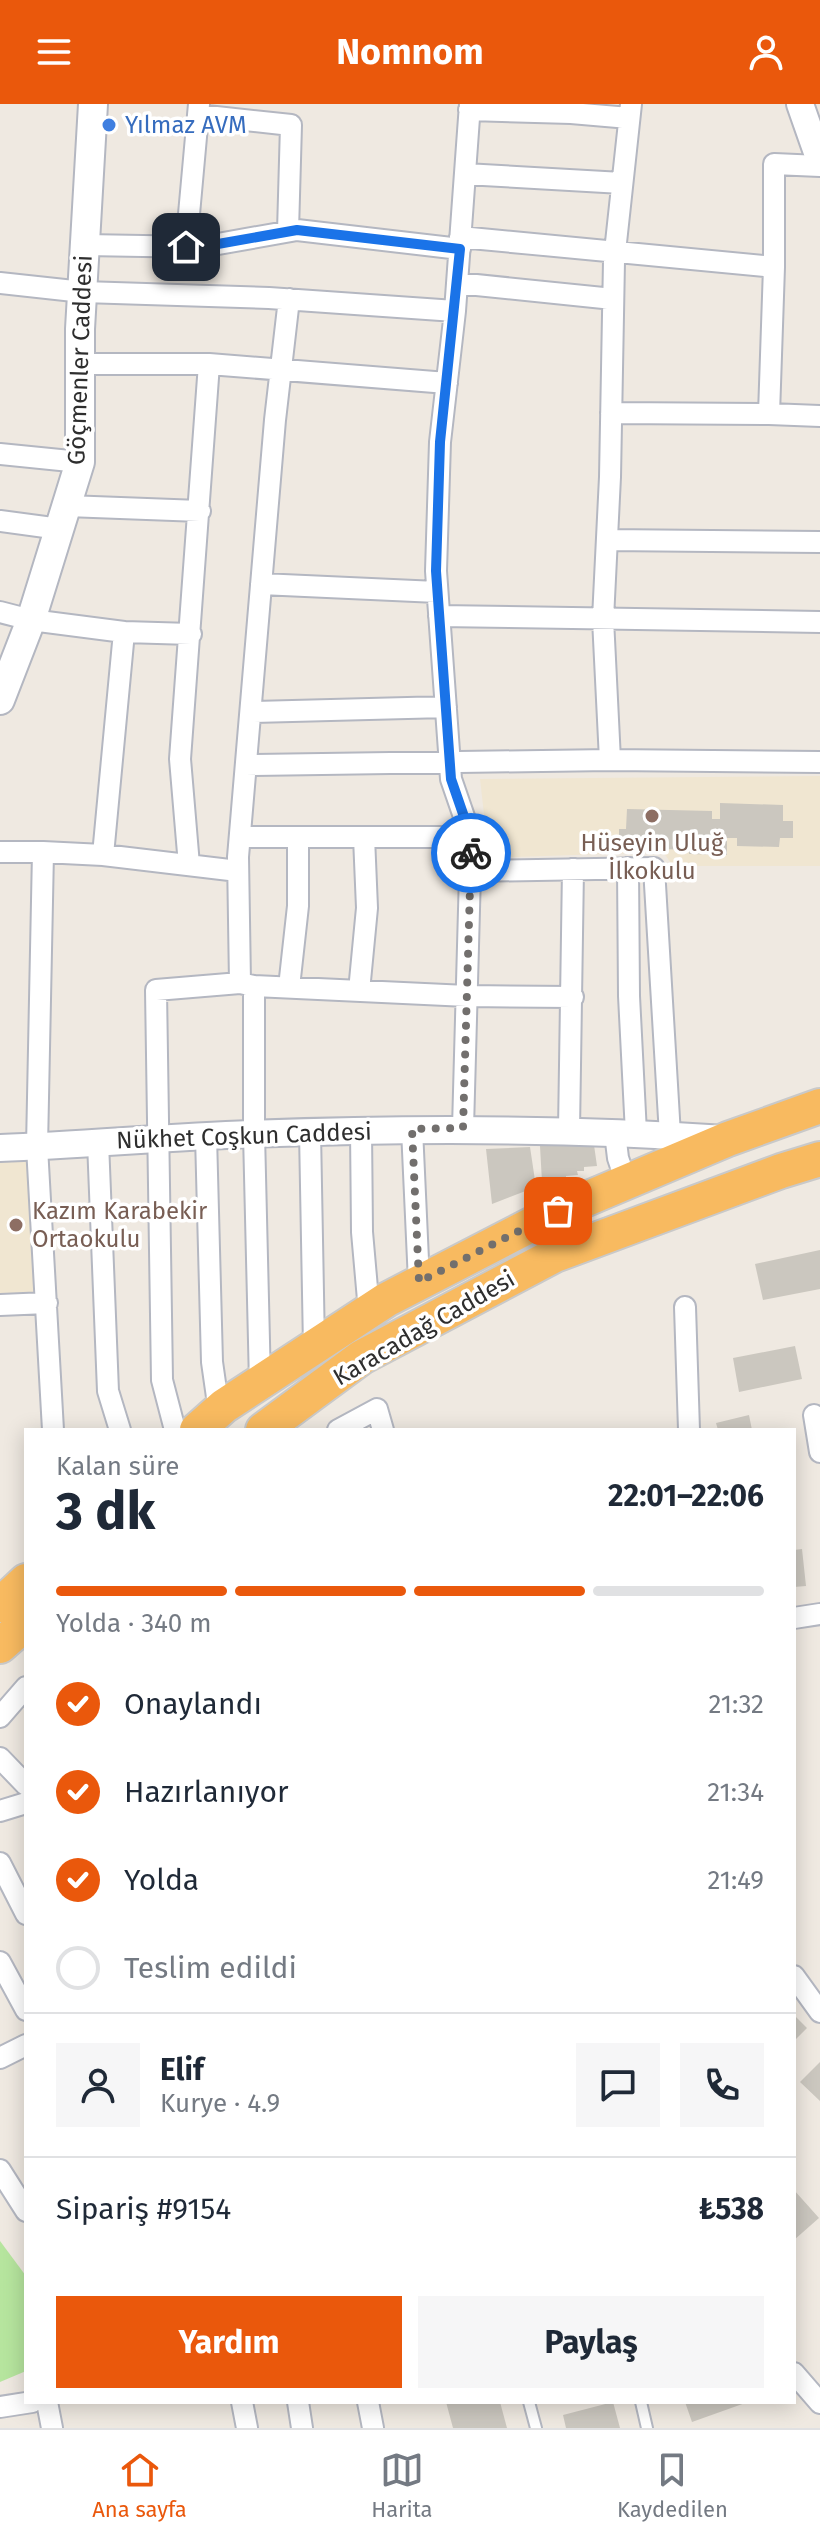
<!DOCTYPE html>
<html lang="tr">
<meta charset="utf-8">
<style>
:root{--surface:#fff;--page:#f6f6f7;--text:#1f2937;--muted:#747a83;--line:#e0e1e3;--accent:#ea580c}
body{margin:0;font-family:"Fira Sans",sans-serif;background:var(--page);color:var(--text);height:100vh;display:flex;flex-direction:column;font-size:30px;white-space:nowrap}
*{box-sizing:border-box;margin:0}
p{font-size:26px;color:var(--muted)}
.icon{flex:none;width:44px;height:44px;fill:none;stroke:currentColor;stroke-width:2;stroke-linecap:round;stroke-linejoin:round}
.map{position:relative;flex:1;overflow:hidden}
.sheet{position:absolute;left:24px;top:1324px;width:772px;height:976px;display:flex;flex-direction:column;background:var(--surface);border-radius:0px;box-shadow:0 4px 20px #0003}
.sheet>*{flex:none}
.pin{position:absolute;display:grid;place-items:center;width:68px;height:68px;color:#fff;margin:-34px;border-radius:16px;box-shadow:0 4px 12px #0006}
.courier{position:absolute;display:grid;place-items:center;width:80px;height:80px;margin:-40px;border:6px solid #1a73e8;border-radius:50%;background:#fff;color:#222;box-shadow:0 2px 10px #0007}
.headline em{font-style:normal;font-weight:700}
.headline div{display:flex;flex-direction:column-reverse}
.headline{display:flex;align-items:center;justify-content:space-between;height:136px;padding:0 32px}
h1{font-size:52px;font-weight:700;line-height:60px}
.bar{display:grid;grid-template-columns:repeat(4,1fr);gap:12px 8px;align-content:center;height:96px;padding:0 32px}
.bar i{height:10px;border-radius:6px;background:var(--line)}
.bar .current{background:var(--accent)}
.bar p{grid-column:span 4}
.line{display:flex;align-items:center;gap:20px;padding:0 32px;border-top:2px solid var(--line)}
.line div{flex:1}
.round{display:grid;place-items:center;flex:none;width:84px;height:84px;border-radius:0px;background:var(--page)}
ol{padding:0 32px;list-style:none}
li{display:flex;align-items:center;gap:24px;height:88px}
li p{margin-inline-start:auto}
li .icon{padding:8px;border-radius:50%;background:var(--accent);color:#fff;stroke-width:4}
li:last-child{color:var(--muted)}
li i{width:44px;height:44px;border:4px solid var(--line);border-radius:50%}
.action{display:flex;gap:16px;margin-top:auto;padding:16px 32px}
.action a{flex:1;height:92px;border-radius:0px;background:var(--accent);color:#fff;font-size:32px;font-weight:700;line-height:92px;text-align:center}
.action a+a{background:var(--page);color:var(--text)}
header{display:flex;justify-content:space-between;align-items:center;height:104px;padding:0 32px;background:var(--accent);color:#fff;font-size:36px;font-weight:700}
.tabs{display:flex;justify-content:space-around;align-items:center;height:112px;border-top:2px solid var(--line);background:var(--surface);font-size:22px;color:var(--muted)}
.tabs a{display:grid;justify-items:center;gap:4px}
.tabs .current{color:var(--accent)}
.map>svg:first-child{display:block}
</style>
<header><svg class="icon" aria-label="menu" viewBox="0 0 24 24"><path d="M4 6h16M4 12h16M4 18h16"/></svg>Nomnom<svg class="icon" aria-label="person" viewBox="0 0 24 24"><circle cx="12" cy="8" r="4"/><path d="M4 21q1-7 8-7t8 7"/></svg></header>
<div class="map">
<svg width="820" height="2324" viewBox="0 0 820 2324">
<rect width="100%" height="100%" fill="#efe9e1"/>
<path fill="#f0e6d1" d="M820,672V762H673L663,748L489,754L480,675Z
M29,1053L36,1188L0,1190V1054Z"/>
<path fill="#b6e59e" d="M0,2137L26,2172V2267L0,2278Z"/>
<path fill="#cbc7bf" d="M720,699L783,701V717H793V734H780L779,743L737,742V734H727V751L689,750V746L634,744V741L619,740V725H626L627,705L712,707V715H720Z
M594,1041L597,1062L584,1063V1067H577L578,1071L566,1072V1076L542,1078L540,1042Z
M530,1043L536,1083L492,1100L486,1045Z
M820,1146V1185L763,1196L755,1160Z
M795,1242L802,1275L739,1288L733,1254Z
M749,1311L752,1326H718L716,1319Z
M802,1445L806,1482L794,1483V1446Z
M794,1911L807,1924L794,1937Z
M820,1958V1997L800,1978Z
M794,2086L819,2114L794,2136Z
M446,2298H500L507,2324H453Z
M613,2298L620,2324H566L563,2311Z
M685,2298H748L692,2318Z"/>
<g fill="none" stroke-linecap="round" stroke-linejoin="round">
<defs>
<path id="service" d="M529,2298L536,2324
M641,2298L647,2324"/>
<path id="minor" d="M199,0L198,11L291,21L288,127
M469,6L571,9L629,14
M465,70L622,79
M460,133L774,163V60L820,62
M85,141L201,143L297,126L460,145
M186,143L198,11
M774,163L769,310L820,312
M0,179L83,188L269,194L455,207L470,0
M457,179L613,195
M455,207L440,338L436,467L451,675L471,733L463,1024
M80,260H209L180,655L189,761
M209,260L447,279
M611,309L769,310
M0,350L80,358
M67,402L200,407
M0,417L60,425
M607,436L820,438
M261,480L437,488
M0,508L31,516L124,528L103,751L43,748
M439,512L820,518
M124,528L191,530
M251,608L446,603
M610,656L820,658
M246,661L610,656L603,515L610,373L614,157L631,0
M240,733H471
M0,748H43L37,1043L53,1326
M103,751L238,767
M628,764L629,892L636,1029
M470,767L654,764L670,1031
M254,882L240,879L238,753L275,316L289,195
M289,883L298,802V733
M359,887L367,804L364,733
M412,1025L419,1178
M361,1026L362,1128L369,1207
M569,1027L573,765
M310,1028L314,1243
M615,1029L618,1054L626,1078
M206,1032L212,1258L219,1307
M98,1038L108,1287L120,1326
M0,1201L47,1199
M685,1203L689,1326
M260,1279L254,1030V882L467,892L573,893
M814,1311L820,1348
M175,1326L162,1276L156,886L240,879
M338,1326L377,1305L383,1326
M794,1514L820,1510
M0,1613L26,1583
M0,1654L26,1681
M0,1707L26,1699
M0,1759L26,1810
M0,1858L26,1906
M794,1872L820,1908
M0,1954L26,1941
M0,2066L26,2107
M794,2269L820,2299
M47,2298L52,2324
M242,2298L247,2324
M298,2298L302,2324
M368,2298L373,2324
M0,2303L32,2298"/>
<path id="tertiary" d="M800,0L820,57
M0,1044C83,1041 166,1033 250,1030C408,1024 566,1024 725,1035"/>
<path id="secondary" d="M0,596L31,516L80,358V225L93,0"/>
<path id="trunk" d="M197,1326L224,1302L386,1196L558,1107L728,1035L820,1002
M263,1326L362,1253L555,1151L781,1067L820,1055
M0,1501L26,1477
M0,1542L26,1519"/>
</defs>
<use href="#service" stroke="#b4b7c1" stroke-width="14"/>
<use href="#minor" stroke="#b4b7c1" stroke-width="24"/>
<use href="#tertiary" stroke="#b4b7c1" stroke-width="30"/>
<use href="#secondary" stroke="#b4b7c1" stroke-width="32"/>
<use href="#trunk" stroke="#c9c9c9" stroke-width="38"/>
<use href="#service" stroke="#fff" stroke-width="10"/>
<use href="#minor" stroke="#fff" stroke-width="20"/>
<use href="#tertiary" stroke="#fff" stroke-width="26"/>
<use href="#secondary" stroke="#fff" stroke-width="28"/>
<use href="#trunk" stroke="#f8ba60" stroke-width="34"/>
</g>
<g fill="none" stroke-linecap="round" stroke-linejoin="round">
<path stroke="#726f6d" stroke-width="8" stroke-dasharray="0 14.4" d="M471,749L463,1024L412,1025L419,1178L558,1107"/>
<path stroke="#1a73e8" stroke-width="10" d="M186,143H201L297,126L460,145L440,338L436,467L451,675L471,733V749"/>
</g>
<circle fill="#3f7fe0" stroke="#fff" stroke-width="3" cx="109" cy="21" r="8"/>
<g fill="#8d6e63" stroke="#fff" stroke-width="3">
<circle cx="652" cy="712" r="8"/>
<circle cx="16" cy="1121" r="8"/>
</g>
<g text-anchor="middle" stroke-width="7" stroke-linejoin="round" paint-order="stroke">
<g font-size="24" fill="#366cbe" stroke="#fff" text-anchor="start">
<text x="125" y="29">Yılmaz AVM</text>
</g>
<g font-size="24" fill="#2e2e2e" stroke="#fff">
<text transform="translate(80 256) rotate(-88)" y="8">Göçmenler Caddesi</text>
<text transform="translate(244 1032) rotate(-2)" y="8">Nükhet Coşkun Caddesi</text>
<text transform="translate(424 1224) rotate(-30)" y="8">Karacadağ Caddesi</text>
</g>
<g font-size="24" fill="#785e54" stroke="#fff">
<text x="652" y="747">Hüseyin Uluğ<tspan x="652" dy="28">İlkokulu</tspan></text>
<text x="32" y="1115" text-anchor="start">Kazım Karabekir<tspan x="32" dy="28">Ortaokulu</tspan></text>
</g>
</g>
</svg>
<div class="pin" style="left:558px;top:1107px;background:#ea580c"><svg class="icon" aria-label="bag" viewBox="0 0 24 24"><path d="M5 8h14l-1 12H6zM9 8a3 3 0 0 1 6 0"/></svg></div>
<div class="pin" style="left:186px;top:143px;background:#1f2937"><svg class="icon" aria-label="home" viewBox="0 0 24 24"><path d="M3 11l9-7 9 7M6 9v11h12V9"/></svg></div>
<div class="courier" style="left:471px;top:749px"><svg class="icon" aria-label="bike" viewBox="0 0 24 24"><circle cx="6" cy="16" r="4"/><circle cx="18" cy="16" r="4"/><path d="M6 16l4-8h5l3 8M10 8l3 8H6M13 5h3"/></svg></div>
<section class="sheet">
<div class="headline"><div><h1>3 dk</h1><p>Kalan süre</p></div><em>22:01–22:06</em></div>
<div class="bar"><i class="current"></i><i class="current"></i><i class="current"></i><i></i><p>Yolda · 340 m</p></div>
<ol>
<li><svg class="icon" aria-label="check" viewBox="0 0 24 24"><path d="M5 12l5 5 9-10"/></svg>Onaylandı<p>21:32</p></li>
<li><svg class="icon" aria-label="check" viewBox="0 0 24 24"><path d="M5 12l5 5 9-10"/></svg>Hazırlanıyor<p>21:34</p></li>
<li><svg class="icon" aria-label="check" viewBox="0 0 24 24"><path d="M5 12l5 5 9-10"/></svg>Yolda<p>21:49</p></li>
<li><i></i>Teslim edildi</li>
</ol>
<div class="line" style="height:144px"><a class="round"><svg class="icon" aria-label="person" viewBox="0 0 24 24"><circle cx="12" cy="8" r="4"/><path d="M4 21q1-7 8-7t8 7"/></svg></a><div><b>Elif</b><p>Kurye · 4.9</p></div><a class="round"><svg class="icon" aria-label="chat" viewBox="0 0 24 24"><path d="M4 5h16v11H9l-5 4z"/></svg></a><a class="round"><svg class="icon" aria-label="phone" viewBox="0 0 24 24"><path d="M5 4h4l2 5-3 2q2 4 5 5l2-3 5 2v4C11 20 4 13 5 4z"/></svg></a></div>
<div class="line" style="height:104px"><div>Sipariş #9154</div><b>₺538</b></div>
<div class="action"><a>Yardım</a><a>Paylaş</a></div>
</section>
</div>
<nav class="tabs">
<a class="current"><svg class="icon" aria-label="home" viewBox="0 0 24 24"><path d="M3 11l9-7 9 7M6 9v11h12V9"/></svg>Ana sayfa</a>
<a><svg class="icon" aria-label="map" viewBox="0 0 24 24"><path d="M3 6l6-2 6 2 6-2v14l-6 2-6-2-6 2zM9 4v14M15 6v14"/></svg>Harita</a>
<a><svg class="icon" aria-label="saved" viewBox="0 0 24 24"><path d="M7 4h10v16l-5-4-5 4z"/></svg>Kaydedilen</a>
</nav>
